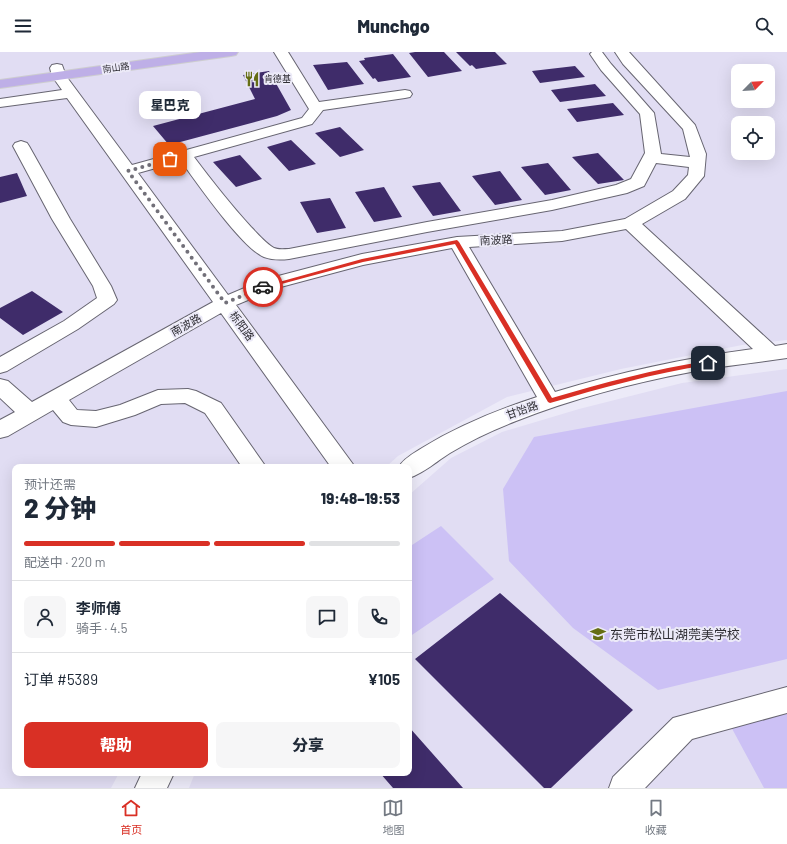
<!DOCTYPE html>
<html lang="zh">
<meta charset="utf-8">
<style>
:root{--surface:#fff;--page:#f6f6f7;--text:#1f2937;--muted:#747a83;--line:#e0e1e3;--accent:#d93025}
body{margin:0;font-family:Barlow,"Noto Sans SC",sans-serif;background:var(--page);color:var(--text);height:100vh;display:flex;flex-direction:column;font-size:15px;white-space:nowrap}
*{box-sizing:border-box;margin:0}
p{font-size:13px;color:var(--muted)}
.icon{flex:none;width:22px;height:22px;fill:none;stroke:currentColor;stroke-width:2;stroke-linecap:round;stroke-linejoin:round}
.map{position:relative;flex:1;overflow:hidden}
.sheet{position:absolute;left:12px;top:412px;width:400px;height:312px;display:flex;flex-direction:column;background:var(--surface);border-radius:8px;box-shadow:0 4px 16px #0002}
.sheet>*{flex:none}
.needle{width:26px;rotate:66deg}
.controls{position:absolute;left:731px;top:12px;display:grid;gap:8px}
.controls a{display:grid;place-items:center;width:44px;height:44px;border-radius:8px;background:var(--surface);box-shadow:0 4px 16px #0002;font-size:20px}
.pin{position:absolute;display:grid;place-items:center;width:34px;height:34px;color:#fff;margin:-17px;border-radius:8px;box-shadow:0 2px 6px #0006}
.courier{position:absolute;display:grid;place-items:center;width:40px;height:40px;margin:-20px;border:3px solid #d93025;border-radius:50%;background:#fff;color:#222;box-shadow:0 1px 5px #0007}
.bubble{position:absolute;height:28px;border-radius:8px;background:var(--surface);box-shadow:0 4px 16px #0002;font-size:13px;font-weight:800;line-height:28px;text-align:center}
.head em{font-style:normal;font-weight:800}
.head div{display:flex;flex-direction:column-reverse}
.head{display:flex;align-items:center;justify-content:space-between;height:68px;padding:0 12px}
h1{font-size:26px;font-weight:800;line-height:30px}
.bar{display:grid;grid-template-columns:repeat(4,1fr);gap:6px 4px;align-content:center;height:48px;padding:0 12px}
.bar i{height:5px;border-radius:3px;background:var(--line)}
.bar .active{background:var(--accent)}
.bar p{grid-column:span 4}
.line{display:flex;align-items:center;gap:10px;padding:0 12px;border-top:1px solid var(--line)}
.line div{flex:1}
.round{display:grid;place-items:center;flex:none;width:42px;height:42px;border-radius:8px;background:var(--page)}
.button{display:flex;gap:8px;margin-top:auto;padding:8px 12px}
.button a{flex:1;height:46px;border-radius:8px;background:var(--accent);color:#fff;font-size:16px;font-weight:800;line-height:46px;text-align:center}
.button a+a{background:var(--page);color:var(--text)}
header{display:flex;justify-content:space-between;align-items:center;height:52px;padding:0 12px;background:var(--surface);font-size:18px;font-weight:800}
.tabs{display:flex;justify-content:space-around;align-items:center;height:56px;border-top:1px solid var(--line);background:var(--surface);font-size:11px;color:var(--muted)}
.tabs a{display:grid;justify-items:center;gap:2px}
.tabs .active{color:var(--accent)}
.map>svg:first-child{display:block}
</style>
<header><svg class="icon" aria-label="menu" viewBox="0 0 24 24"><path d="M4 6h16M4 12h16M4 18h16"/></svg>Munchgo<svg class="icon" aria-label="search" viewBox="0 0 24 24"><circle cx="10" cy="10" r="6"/><path d="M15 15l6 6"/></svg></header>
<div class="map">
<svg width="787" height="736" viewBox="0 0 787 736">
<rect width="100%" height="100%" fill="#eceaf8"/>
<path fill="#e1ddf3" fill-rule="evenodd" d="M0,0H787V288L742,293L621,317L507,345L398,404L386,415H15V721H119L111,736H0ZM738,19H768V49H738ZM738,71H768V101H738Z
M787,317V736H189L195,721H409V443L451,406L502,380L579,357L682,331Z"/>
<path fill="#ccc1f5" d="M787,339V607L658,638L573,576L509,509L503,437L534,385Z
M441,474L494,527L409,585V495Z
M787,657V736H764L729,671Z"/>
<path fill="#3f2c6a" d="M415,0H444L462,19L428,25L409,1Z
M456,0H495L507,12L476,17L472,13L470,14Z
M393,2L411,25L378,30L375,26L373,27L359,9L365,8L364,6Z
M347,10L364,32L328,38L313,13Z
M575,14L585,25L540,31L532,19Z
M269,19L291,58L277,64L169,93L153,74L255,47L243,23Z
M595,32L606,44L560,50L551,38Z
M613,51L624,63L577,70L567,57Z
M340,75L364,98L340,105L315,81Z
M291,88L316,112L289,119L267,95Z
M598,101L624,128L598,132L572,105Z
M240,103L262,127L236,135L213,110Z
M548,111L571,138L545,143L521,115Z
M500,119L522,148L495,153L472,124Z
M17,121L27,144L0,151V125Z
M440,130L461,159L433,164L412,134Z
M384,135L402,165L374,170L355,140Z
M330,146L346,176L317,181L300,150Z
M32,239L63,260L23,283L0,266V256Z
M500,541L633,658L551,736H544L415,607Z
M409,675L463,736H393L380,721H409Z"/>
<g fill="none" stroke-linecap="round" stroke-linejoin="round">
<defs>
<path id="minor" d="M274,0H288L319,50L405,38L410,39L412,42L410,45L405,46L323,58L312,72L194,105C212,129 231,153 251,175C258,182 265,191 274,196C278,198 284,197 289,197L427,170L552,148L616,133L631,127L645,101L640,62L601,18L590,2L592,0H602L611,12L654,61L661,102L690,105L683,77L623,12L615,0H629L695,73L706,102L704,124L685,147L642,172L775,294L787,292V306C755,311 723,314 691,320C632,331 572,347 516,369C493,378 471,388 450,401C437,409 424,421 409,426V415H399C403,407 414,401 422,396C458,374 497,358 537,345L452,196L363,213L277,236L236,253L355,415H331L221,261L69,348L77,358L96,359L120,353L158,338L188,337L196,339L221,351L266,415H242L205,361L185,351L161,352L135,363L96,375L71,373L63,370L53,358L8,384L0,386V368L15,360L0,346V327L8,329L32,350L213,250L67,46L0,55V47L62,38L52,24L50,16L52,13L57,12L62,13L66,24L132,113L302,66L309,57ZM181,109C197,131 242,196 264,205C272,208 281,208 289,207L427,180L552,158L627,141L644,134L656,111L689,115L688,123L673,139L625,167L562,179L457,185L362,202L263,228L228,243L138,121ZM626,177L753,297C686,306 620,320 555,340L469,195L562,189Z
M21,89L27,91L29,94L70,167L111,234L117,248L114,252L78,277L7,319L0,321V305L64,269L97,246L93,234L52,167L13,94L15,91Z
M787,635V661L692,687L645,736H609L613,725L673,666Z
M142,721H174L167,736H135Z"/>
<path id="major" d="M201,0H238L236,3L231,4L0,36V28Z"/>
</defs>
<use href="#minor" stroke="#676571" stroke-width="2"/>
<use href="#major" stroke="#cdcdcf" stroke-width="2"/>
<use href="#minor" fill="#fff" fill-rule="evenodd"/>
<use href="#major" fill="#beafe7" fill-rule="evenodd"/>
</g>
<path fill="#d93025" d="M457,188L459,190L552,346C603,331 654,317 708,309L711,311L708,313C654,321 602,336 550,351L548,350L455,192L363,210L263,237L261,235L362,207Z"/>
<g fill="none" stroke-linecap="round" stroke-linejoin="round">
<path stroke="#727079" stroke-width="4" stroke-dasharray="0 7.2" d="M170,107L128,119L225,251L263,235"/>
</g>
<defs>
<symbol id="restaurant-bare" viewBox="-9 -9 18 18"><path d="M-5-6h1v4h1v-4h1v4h1v-4h1v5L-1.5 .5V6h-2V.5L-5-1ZM5-6V6H3V1.5H1.5Q1.5-4 5-6Z" fill="#666e14" stroke="#eceaf8" stroke-width="2.5" paint-order="stroke"/></symbol>
<symbol id="school-bare" viewBox="-9 -9 18 18"><path d="M0-5L7-2L0 1L-7-2ZM-4 1L0 2.5L4 1V4Q0 6-4 4Z" fill="#666e14" stroke="#eceaf8" stroke-width="2.5" paint-order="stroke"/></symbol>
</defs>
<g fill-rule="evenodd">
<use href="#restaurant-bare" x="241" y="16" width="22" height="22"/>
<use href="#school-bare" x="587" y="571" width="22" height="22"/>
</g>
<g text-anchor="middle" stroke-width="4" stroke-linejoin="round" paint-order="stroke">
<g font-size="9" fill="#302f35" stroke="#eceaf8">
<text transform="translate(116 16) rotate(-8)" y="3">南山路</text>
</g>
<g font-size="9" fill="#302f35" stroke="#eceaf8" text-anchor="start">
<text x="264" y="30">肯德基</text>
</g>
<g font-size="11" fill="#302f35" stroke="#eceaf8">
<text transform="translate(496 188) rotate(-3)" y="4">南波路</text>
<text transform="translate(186 273) rotate(-29)" y="4">南波路</text>
<text transform="translate(242 274) rotate(54)" y="4">栎阳路</text>
<text transform="translate(522 358) rotate(-19)" y="4">甘饴路</text>
</g>
<g font-size="13" fill="#302f35" stroke="#eceaf8" text-anchor="start">
<text x="610" y="587">东莞市松山湖莞美学校</text>
</g>
</g>
</svg>
<div class="controls">
<a><svg class="needle" viewBox="-14 -14 28 28"><path d="M0-13l5 13h-10z" fill="#e53935"/><path d="M0 13l5-13h-10z" fill="#747a83"/></svg></a>
<a><svg class="icon" aria-label="locate" viewBox="0 0 24 24"><circle cx="12" cy="12" r="6"/><path d="M12 2v4M12 18v4M2 12h4M18 12h4"/></svg></a>
</div>
<div class="pin" style="left:170px;top:107px;background:#ea580c"><svg class="icon" aria-label="bag" viewBox="0 0 24 24"><path d="M5 8h14l-1 12H6zM9 8a3 3 0 0 1 6 0"/></svg></div>
<div class="pin" style="left:708px;top:311px;background:#1f2937"><svg class="icon" aria-label="home" viewBox="0 0 24 24"><path d="M3 11l9-7 9 7M6 9v11h12V9"/></svg></div>
<div class="courier" style="left:263px;top:235px"><svg class="icon" aria-label="car" viewBox="0 0 24 24"><path d="M5 17H2v-5l4-1 3-4h7l3 4 3 1v5h-3M9 17h6M6 11h13"/><circle cx="7" cy="17" r="2"/><circle cx="17" cy="17" r="2"/></svg></div>
<div class="bubble" style="left:139px;top:39px;width:62px">星巴克</div>
<section class="sheet">
<div class="head"><div><h1>2 分钟</h1><p>预计还需</p></div><em>19:48–19:53</em></div>
<div class="bar"><i class="active"></i><i class="active"></i><i class="active"></i><i></i><p>配送中 · 220 m</p></div>
<div class="line" style="height:72px"><a class="round"><svg class="icon" aria-label="person" viewBox="0 0 24 24"><circle cx="12" cy="8" r="4"/><path d="M4 21q1-7 8-7t8 7"/></svg></a><div><b>李师傅</b><p>骑手 · 4.5</p></div><a class="round"><svg class="icon" aria-label="chat" viewBox="0 0 24 24"><path d="M4 5h16v11H9l-5 4z"/></svg></a><a class="round"><svg class="icon" aria-label="phone" viewBox="0 0 24 24"><path d="M5 4h4l2 5-3 2q2 4 5 5l2-3 5 2v4C11 20 4 13 5 4z"/></svg></a></div>
<div class="line" style="height:52px"><div>订单 #5389</div><b>¥105</b></div>
<div class="button"><a>帮助</a><a>分享</a></div>
</section>
</div>
<nav class="tabs">
<a class="active"><svg class="icon" aria-label="home" viewBox="0 0 24 24"><path d="M3 11l9-7 9 7M6 9v11h12V9"/></svg>首页</a>
<a><svg class="icon" aria-label="map" viewBox="0 0 24 24"><path d="M3 6l6-2 6 2 6-2v14l-6 2-6-2-6 2zM9 4v14M15 6v14"/></svg>地图</a>
<a><svg class="icon" aria-label="saved" viewBox="0 0 24 24"><path d="M7 4h10v16l-5-4-5 4z"/></svg>收藏</a>
</nav>
